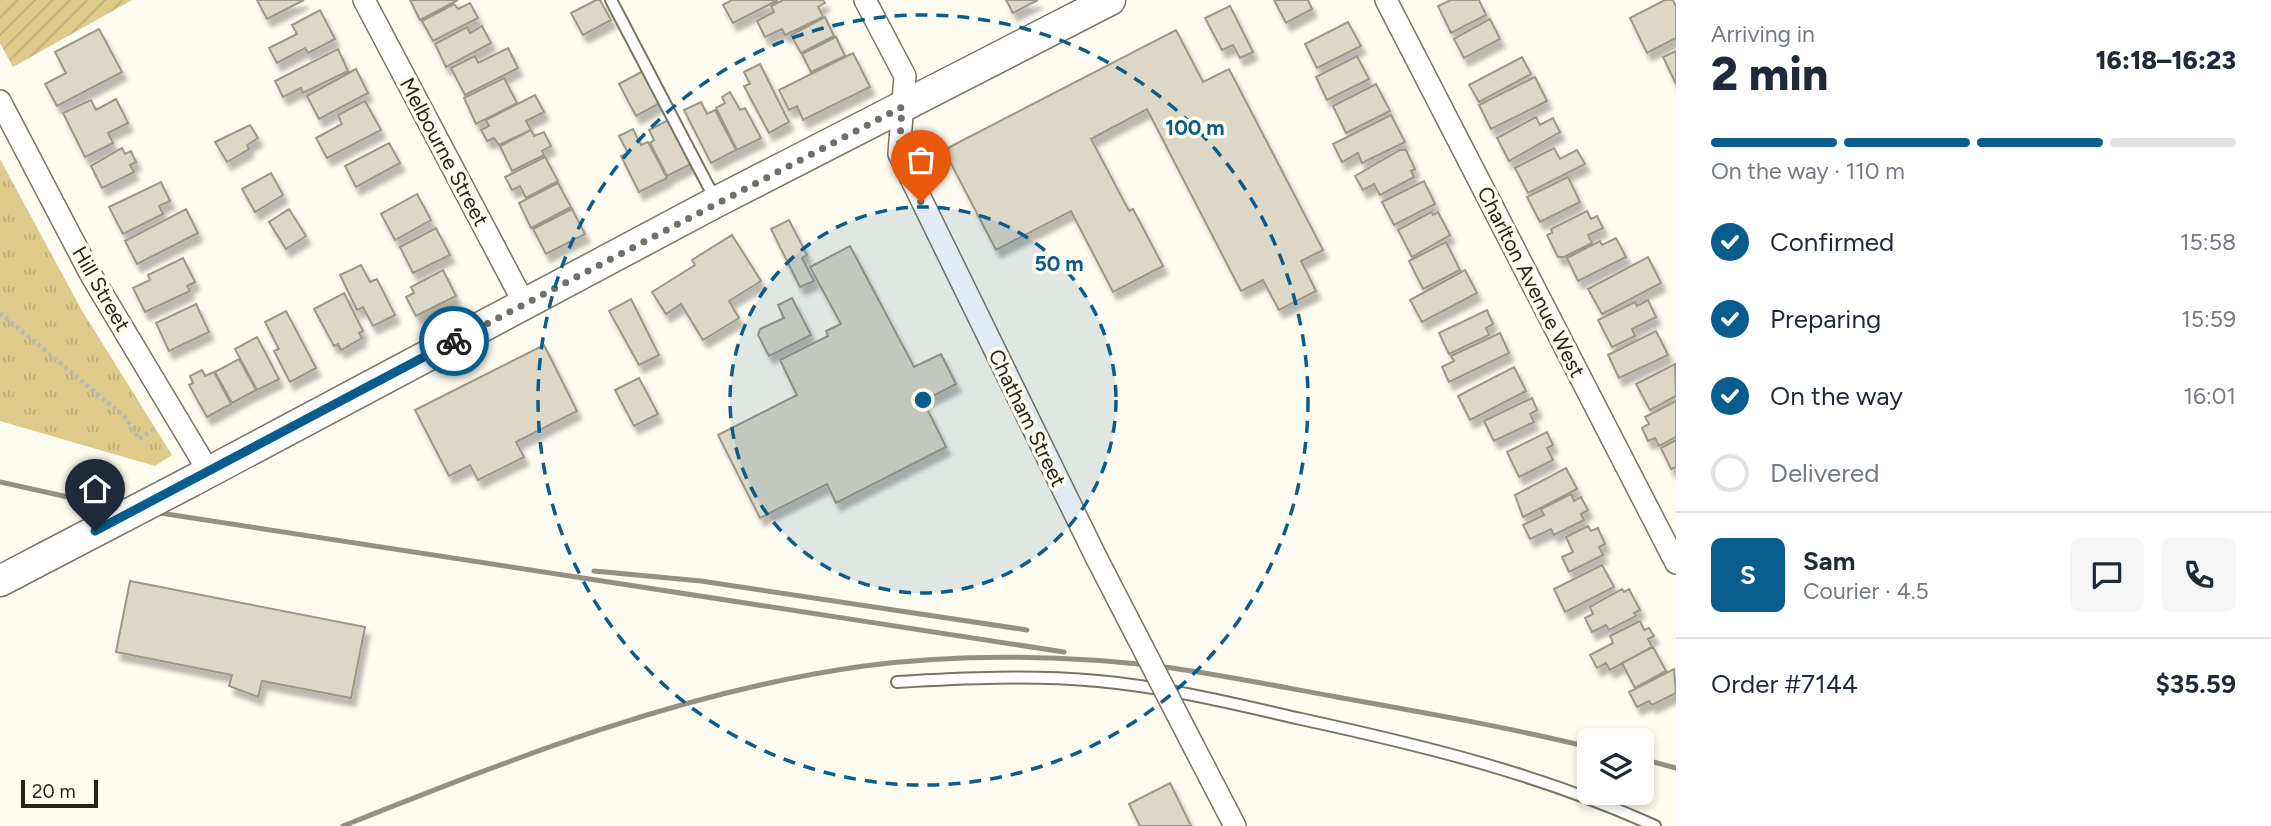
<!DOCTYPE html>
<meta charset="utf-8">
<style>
:root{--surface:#fff;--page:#f6f6f7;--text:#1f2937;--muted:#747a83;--line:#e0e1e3;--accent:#085c8e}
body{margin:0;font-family:Figtree,sans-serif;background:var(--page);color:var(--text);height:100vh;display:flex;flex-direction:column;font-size:26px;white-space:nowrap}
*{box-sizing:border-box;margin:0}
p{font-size:23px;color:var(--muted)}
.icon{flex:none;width:38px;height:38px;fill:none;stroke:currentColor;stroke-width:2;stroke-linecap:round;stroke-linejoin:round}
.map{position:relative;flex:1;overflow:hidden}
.drawer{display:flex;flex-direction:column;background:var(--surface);width:595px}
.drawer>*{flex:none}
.fabs{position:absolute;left:1577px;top:728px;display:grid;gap:14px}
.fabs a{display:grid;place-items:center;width:77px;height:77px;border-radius:10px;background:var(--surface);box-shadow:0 4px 10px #0003;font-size:35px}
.scale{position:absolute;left:21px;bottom:18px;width:77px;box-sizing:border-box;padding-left:7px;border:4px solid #26241e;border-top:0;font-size:19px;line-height:24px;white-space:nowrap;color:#26241e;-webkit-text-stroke:5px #fefbf0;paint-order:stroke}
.pin{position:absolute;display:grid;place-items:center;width:60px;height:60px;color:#fff;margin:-72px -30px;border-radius:50% 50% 50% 0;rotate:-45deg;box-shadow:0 0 7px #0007}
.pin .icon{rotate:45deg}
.courier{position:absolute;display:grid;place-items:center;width:70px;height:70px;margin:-35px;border:5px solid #085c8e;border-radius:50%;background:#fff;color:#222;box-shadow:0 2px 9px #0007}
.head em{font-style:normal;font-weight:800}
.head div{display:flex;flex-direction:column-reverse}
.head{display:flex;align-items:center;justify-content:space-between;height:119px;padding:0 35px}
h1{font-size:46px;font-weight:800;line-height:52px}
.bar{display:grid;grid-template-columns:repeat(4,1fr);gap:10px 7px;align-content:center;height:84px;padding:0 35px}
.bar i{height:9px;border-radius:5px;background:var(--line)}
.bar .active{background:var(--accent)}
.bar p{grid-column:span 4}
.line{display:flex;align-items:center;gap:18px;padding:0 35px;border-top:2px solid var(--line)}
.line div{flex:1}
.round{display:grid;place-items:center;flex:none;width:74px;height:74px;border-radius:10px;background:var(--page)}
ol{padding:0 35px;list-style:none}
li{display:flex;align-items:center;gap:21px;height:77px}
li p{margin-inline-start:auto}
li .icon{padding:7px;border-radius:50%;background:var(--accent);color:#fff;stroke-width:4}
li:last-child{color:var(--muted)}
li i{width:38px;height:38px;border:4px solid var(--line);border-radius:50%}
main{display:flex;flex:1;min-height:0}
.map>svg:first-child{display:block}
</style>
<main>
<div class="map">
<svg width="1676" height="826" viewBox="0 0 1676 826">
<defs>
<pattern id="grass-tufts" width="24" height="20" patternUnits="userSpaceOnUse" patternTransform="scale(1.75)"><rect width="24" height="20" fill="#decb8b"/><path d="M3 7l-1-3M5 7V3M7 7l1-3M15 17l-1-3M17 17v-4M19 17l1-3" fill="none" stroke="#beae78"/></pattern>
<pattern id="garden-furrows" width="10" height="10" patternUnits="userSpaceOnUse" patternTransform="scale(1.75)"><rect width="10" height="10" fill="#decb8b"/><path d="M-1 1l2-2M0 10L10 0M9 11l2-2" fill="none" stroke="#beae78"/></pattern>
<filter id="shadow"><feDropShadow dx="4.5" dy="8" stdDeviation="2" flood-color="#0004"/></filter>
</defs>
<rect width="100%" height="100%" fill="#fefbf0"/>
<path fill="url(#grass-tufts)" d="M0,159L81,309L172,455L155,466L0,421Z"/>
<path fill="url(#garden-furrows)" d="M0,0H132L13,67L0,43Z"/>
<path fill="#ddd8c6" stroke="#9c9787" stroke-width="2" filter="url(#shadow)" d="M257,0H304L267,19Z
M410,0H458L420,20Z
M596,0H600L611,20L583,35L571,13Z
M732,0H778L733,23L723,5Z
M783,0H823L825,3L818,7L823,17L785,35L782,29L765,37L757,21L774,12L771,6Z
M1006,0H1038L1013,13Z
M1274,0H1308L1312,9L1286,23Z
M1451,0H1479L1486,15L1451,33L1438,6Z
M1665,0H1673L1676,7V38L1647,53L1630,18Z
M470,3L478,18L433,41L422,21L454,4L458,9Z
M1230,6L1253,52L1240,58L1233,45L1222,50L1205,18Z
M320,10L335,39L308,53L305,48L277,63L269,48L297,34L292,25Z
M825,17L834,36L801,53L791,35Z
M1490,19L1500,39L1464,58L1454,39Z
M1348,22L1361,46L1317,68L1305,44Z
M482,26L491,43L446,67L435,44L467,27L470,33Z
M99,29L122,72L57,106L45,84L66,73L55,52Z
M1176,30L1203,82L1229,69L1323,250L1301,261L1316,291L1279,310L1263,280L1241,291L1147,109L1091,139L1129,211L1133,209L1163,266L1113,292L1071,211L996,250L944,150Z
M836,37L845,56L811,72L802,54Z
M508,48L518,68L465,95L451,68L475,56L478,63Z
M338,49L348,71L303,93L301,88L283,97L275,81Z
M1676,51V84L1663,57Z
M853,53L870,87L803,120L797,106L789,110L779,90Z
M1357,56L1369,79L1327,100L1316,77Z
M1522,57L1531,74L1479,102L1469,85Z
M760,64L789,122L769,133L744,86L750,84L744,72Z
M356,69L368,93L319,119L307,96Z
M645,70L660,103L636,116L619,84Z
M1535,77L1547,101L1491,129L1479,105Z
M504,78L517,103L476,124L464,98Z
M1376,84L1390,111L1346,133L1333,106Z
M730,92L740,110L745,108L761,138L737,150L716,108L725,103L722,97Z
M535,95L544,112L526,121L531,130L499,145L494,138L487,141L481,130L489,126L486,120Z
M116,99L128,123L108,133L113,143L85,157L63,113L91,100L96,110Z
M365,101L381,130L327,158L316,138L342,124L338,115Z
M701,102L707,114L715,110L736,150L711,163L684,110Z
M1391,115L1405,142L1362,163L1358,153L1342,162L1333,144Z
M1536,117L1540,125L1553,118L1560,132L1509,161L1497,138Z
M670,119L693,163L667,176L650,143L654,140L649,130Z
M250,125L258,138L247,145L249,149L227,162L215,142Z
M633,129L641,145L648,142L667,178L639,192L621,156L628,153L619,136Z
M531,130L534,136L544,132L551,146L542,151L544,155L512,171L500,146Z
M389,143L400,163L356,187L345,166Z
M122,148L125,154L131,151L136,162L130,165L134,172L102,188L91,166Z
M1554,148L1560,159L1577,150L1585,164L1528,193L1515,168Z
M1400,150H1406L1415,169L1411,171L1414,177L1380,195L1374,184L1363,190L1355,176Z
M545,157L558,181L526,198L520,186L512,190L505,177Z
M271,173L283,195L255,212L242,189Z
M1568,177L1580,202L1540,222L1527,197Z
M1424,181L1435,204L1394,225L1382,202Z
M161,182L170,201L159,206L163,214L123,234L109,207Z
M558,183L571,207L531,228L519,203Z
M417,194L431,220L395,240L381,214Z
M186,209L198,233L137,264L125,241Z
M289,209L306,236L286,249L269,222Z
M572,209L585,234L546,254L533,229Z
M1587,211L1591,219L1597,216L1603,228L1588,235L1592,243L1564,257H1558L1547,235L1552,233L1551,229Z
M1431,212L1433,215L1438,212L1450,235L1412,257L1398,230Z
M789,220L807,255L802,258L814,281L800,287L771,229Z
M436,228L450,255L413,273L400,247Z
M732,235L761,281L729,301L739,318L703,340L681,304L666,314L652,292L695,265L692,260Z
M1616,238L1626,257L1578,281L1567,258L1600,241L1602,245Z
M1446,242L1460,270L1423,289L1409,261Z
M850,246L914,367L941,354L956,384L923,401L946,447L836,503L827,484L760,518L718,435L797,395L780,360L828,336L826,331L841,324L810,267Z
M1648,257L1661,283L1602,314L1588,289Z
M183,258L195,282L187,286L190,291L145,312L133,288L150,280L148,275Z
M361,265L370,282L377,279L395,315L373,326L363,307L357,310L340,275Z
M443,270L456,296L416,316L406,297L414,293L411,287Z
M1465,270L1477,293L1422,322L1410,300Z
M344,293L363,331L359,333L362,338L341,350L338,344L334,346L314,309Z
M792,298L811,335L769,356L758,335L760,329L784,318L778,305Z
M631,299L659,355L639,365L609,311Z
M1648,300L1656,317L1632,329L1635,336L1612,347L1598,320L1635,302L1637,306Z
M196,304L209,332L169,351L156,323Z
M1487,310L1493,324L1486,328L1489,335L1449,354L1439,333Z
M286,311L316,368L290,382L274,351L279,349L265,322Z
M1656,331L1668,355L1619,378L1608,355Z
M1500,333L1509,353L1449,382L1442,367L1454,361L1451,356Z
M257,337L279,379L257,390L235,349Z
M544,345L577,411L516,442L524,457L478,480L470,465L449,476L415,410Z
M239,359L256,390L232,403L215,372Z
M1675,364L1676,396L1650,410L1636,384Z
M1514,367L1526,391L1470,420L1458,396Z
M202,370L205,376L214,372L231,404L207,417L189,385L193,383L190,376Z
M639,378L658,414L634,426L615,390Z
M1532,398L1537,410L1530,414L1534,422L1494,441L1484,421Z
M1676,401V437L1659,446L1655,438L1648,441L1642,428L1649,424L1645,417Z
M1547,432L1553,445L1547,448L1553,460L1519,477L1507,452Z
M1676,440V467L1671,469L1661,448Z
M1566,468L1577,489L1523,517L1515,495Z
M1571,494L1574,501L1581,497L1588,510L1581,514L1584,520L1554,535L1551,529L1530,539L1523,525L1544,515L1541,509Z
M1588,526L1591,531L1598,528L1605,544L1599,547L1603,555L1569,572L1562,557L1573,552L1566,537Z
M1602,565L1614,587L1565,612L1554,589Z
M130,581L365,627L351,698L262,681L258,697L229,686L232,675L116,652Z
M1622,589L1624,592L1629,589L1640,610L1634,613L1636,616L1609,630L1606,625L1592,632L1585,618L1593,614L1590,607Z
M1640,621L1644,630L1649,628L1654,636L1648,639L1652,647L1610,670L1606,663L1597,668L1590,655L1613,643L1610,636Z
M1653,647L1666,671L1635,688L1622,663Z
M1674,669L1676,693L1652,705L1649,701L1637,707L1629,692Z
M1170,783L1191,826H1140L1129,804Z"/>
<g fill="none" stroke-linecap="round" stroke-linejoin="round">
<defs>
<path id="service" d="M611,0L715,199
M897,682C964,678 1031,675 1098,681C1166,687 1235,704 1301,719C1425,746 1540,774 1655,826"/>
<path id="minor" d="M364,0L524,303
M865,0L905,76L899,154L1096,557
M1386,0L1676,563
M0,101L91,275L209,472
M1194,747L1235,826"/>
<path id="secondary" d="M192,481L716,202L1110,0
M0,581L46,557"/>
</defs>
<use href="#service" stroke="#797565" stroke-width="14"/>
<use href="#minor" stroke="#797565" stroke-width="24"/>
<use href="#secondary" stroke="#797565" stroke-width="33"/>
<path stroke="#bcb9af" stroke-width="4.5" stroke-dasharray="3.5 3.5" stroke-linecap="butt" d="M0,313L125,417L139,439L156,428"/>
<use href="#service" stroke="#fff" stroke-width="10"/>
<use href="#minor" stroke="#fff" stroke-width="21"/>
<use href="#secondary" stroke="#fff" stroke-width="30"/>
<path stroke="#939088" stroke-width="5" d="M0,482L95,503L1064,652
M594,571L701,581L1027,630
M1642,759L1676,768
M343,826C512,759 682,691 864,666C962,653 1074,655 1172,668C1227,676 1282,687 1337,697C1421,712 1506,727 1589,747"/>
<defs>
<path id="minor-bridge" d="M1096,557L1194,747"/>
<path id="secondary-bridge" d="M46,557L192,481"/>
</defs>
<use href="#minor-bridge" stroke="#797565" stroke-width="24" stroke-linecap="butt"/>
<use href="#secondary-bridge" stroke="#797565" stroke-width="33" stroke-linecap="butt"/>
<use href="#minor-bridge" stroke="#fff" stroke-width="21"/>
<use href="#secondary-bridge" stroke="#fff" stroke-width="30"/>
</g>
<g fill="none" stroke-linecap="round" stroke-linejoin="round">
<path stroke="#726f68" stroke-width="7" stroke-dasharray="0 12.6" d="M454,341L902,107L899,155L921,202"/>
<path stroke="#085c8e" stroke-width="9" d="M95,531L454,341"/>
</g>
<circle cx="923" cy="400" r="193" fill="#085c8e" fill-opacity=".12"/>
<g fill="none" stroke="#085c8e" stroke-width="3.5" stroke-dasharray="12 9">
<circle cx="923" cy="400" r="193"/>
<circle cx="923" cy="400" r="385"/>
</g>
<g text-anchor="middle" stroke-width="7" stroke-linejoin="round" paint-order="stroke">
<g font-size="21" fill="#26241e" stroke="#fefbf0">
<text transform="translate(444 152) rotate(62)" y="7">Melbourne Street</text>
<text transform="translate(1531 282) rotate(63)" y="7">Charlton Avenue West</text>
<text transform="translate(101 289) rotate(60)" y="7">Hill Street</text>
<text transform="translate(1027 418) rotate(64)" y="7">Chatham Street</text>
</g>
</g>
<circle cx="923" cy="400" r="10" fill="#085c8e" stroke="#fefbf0" stroke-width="3.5"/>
<g font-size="21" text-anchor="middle" font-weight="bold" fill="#085c8e" stroke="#fefbf0" stroke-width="7" stroke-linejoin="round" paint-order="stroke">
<text x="1195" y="135">100 m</text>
<text x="1059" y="271">50 m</text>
</g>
</svg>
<div class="fabs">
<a><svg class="icon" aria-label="layers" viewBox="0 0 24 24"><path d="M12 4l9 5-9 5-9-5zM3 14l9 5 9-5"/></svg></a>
</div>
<div class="scale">20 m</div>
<div class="pin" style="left:921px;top:202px;background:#ea580c"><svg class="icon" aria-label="bag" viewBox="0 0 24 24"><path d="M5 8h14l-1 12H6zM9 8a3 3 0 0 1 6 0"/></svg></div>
<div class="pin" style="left:95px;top:531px;background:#1f2937"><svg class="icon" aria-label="home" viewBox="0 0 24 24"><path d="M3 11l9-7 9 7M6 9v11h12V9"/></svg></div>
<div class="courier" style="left:454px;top:341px"><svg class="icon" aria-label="bike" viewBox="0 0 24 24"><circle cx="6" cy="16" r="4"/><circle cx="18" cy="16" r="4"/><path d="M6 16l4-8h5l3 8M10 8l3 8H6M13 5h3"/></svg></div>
</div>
<section class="drawer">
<div class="head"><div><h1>2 min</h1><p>Arriving in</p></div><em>16:18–16:23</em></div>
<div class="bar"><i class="active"></i><i class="active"></i><i class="active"></i><i></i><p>On the way · 110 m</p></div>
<ol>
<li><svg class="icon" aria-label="check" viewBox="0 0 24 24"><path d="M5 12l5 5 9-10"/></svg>Confirmed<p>15:58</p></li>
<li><svg class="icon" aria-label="check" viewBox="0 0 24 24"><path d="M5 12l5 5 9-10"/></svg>Preparing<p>15:59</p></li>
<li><svg class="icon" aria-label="check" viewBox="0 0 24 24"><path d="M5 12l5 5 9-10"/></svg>On the way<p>16:01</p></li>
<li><i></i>Delivered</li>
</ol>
<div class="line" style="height:126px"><b class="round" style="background:var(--accent);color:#fff">S</b><div><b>Sam</b><p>Courier · 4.5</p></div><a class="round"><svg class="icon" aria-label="chat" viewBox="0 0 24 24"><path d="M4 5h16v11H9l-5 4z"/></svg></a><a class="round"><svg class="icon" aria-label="phone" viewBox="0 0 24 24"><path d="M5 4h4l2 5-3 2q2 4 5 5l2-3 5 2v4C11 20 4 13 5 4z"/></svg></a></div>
<div class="line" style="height:91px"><div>Order #7144</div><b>$35.59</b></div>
</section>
</main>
